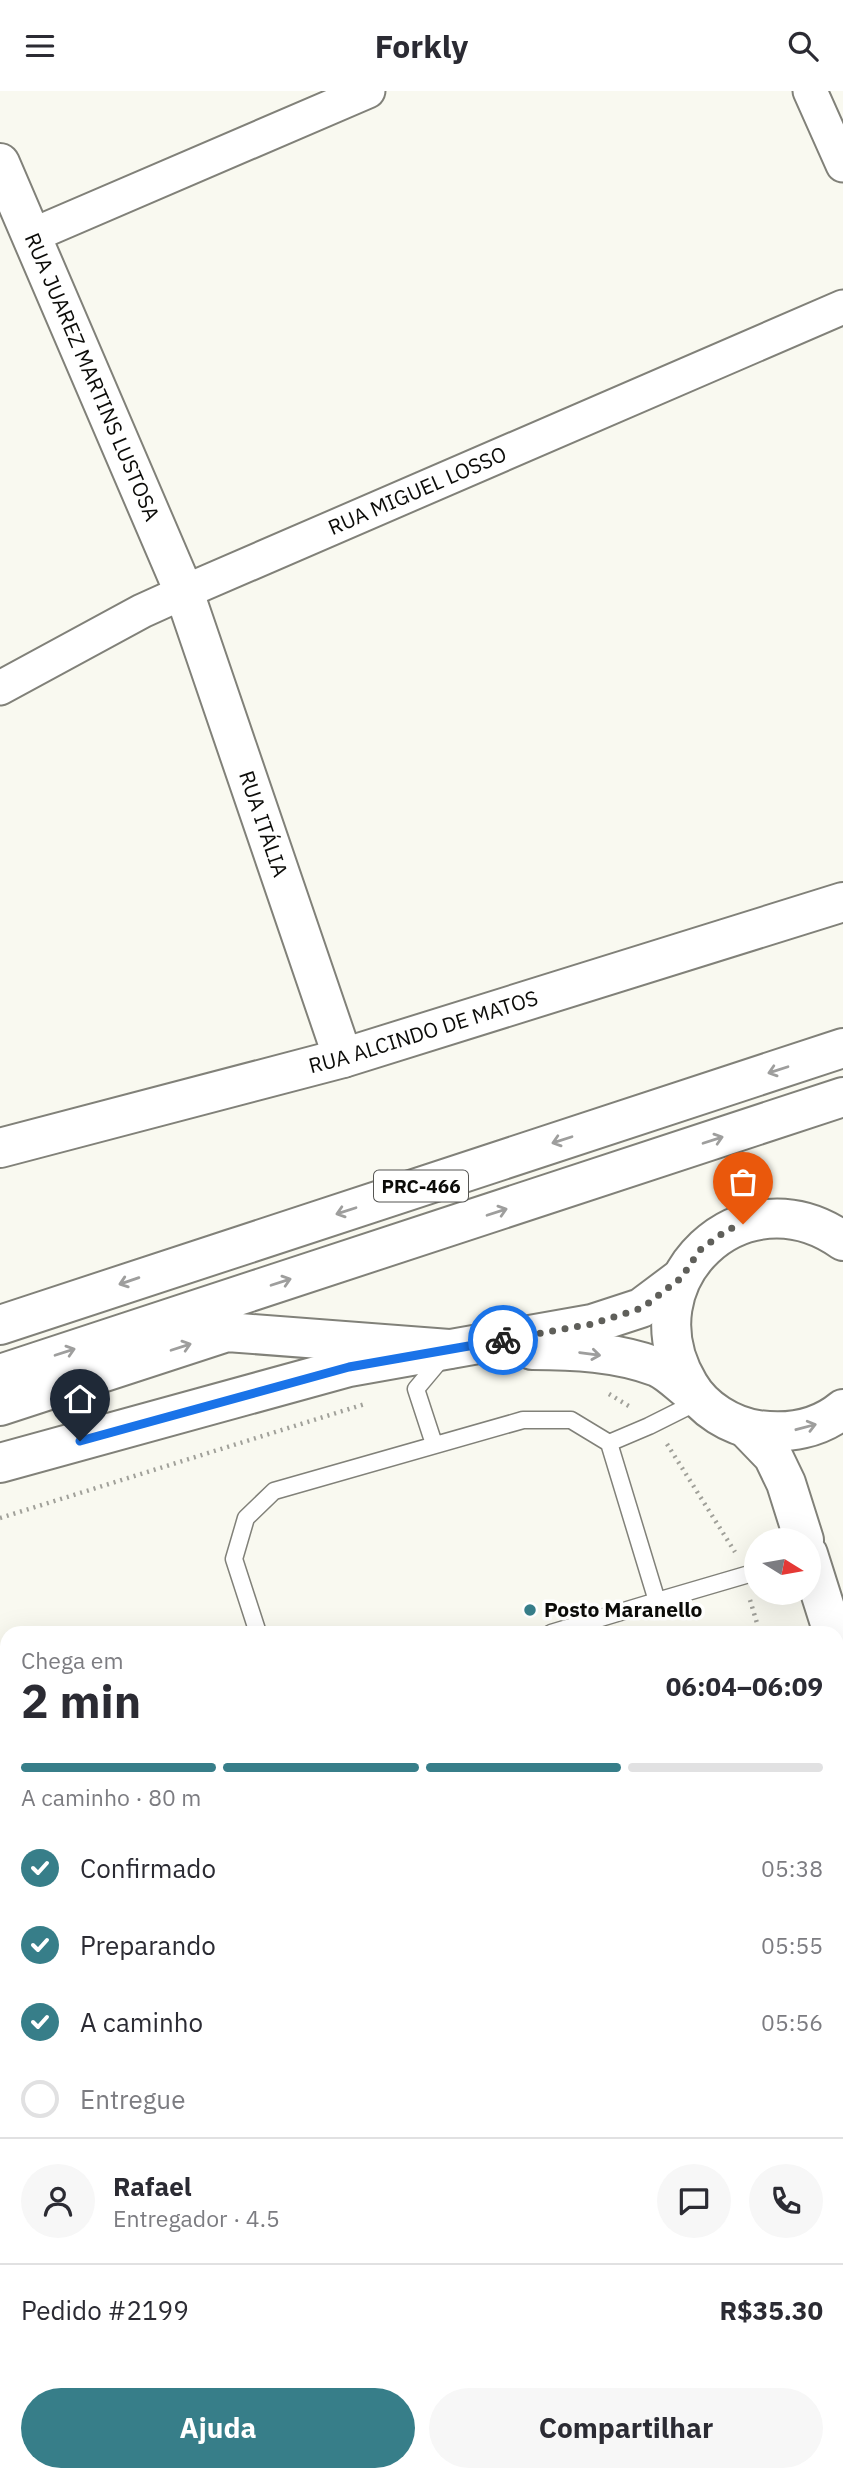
<!DOCTYPE html>
<html lang="pt">
<meta charset="utf-8">
<style>
:root{--surface:#fff;--page:#f7f7f7;--text:#2b2b33;--muted:#7c7c81;--line:#e1e1e2;--accent:#377e89}
body{margin:0;font-family:"IBM Plex Sans",sans-serif;background:var(--page);color:var(--text);height:100vh;display:flex;flex-direction:column;font-size:26px;white-space:nowrap}
*{box-sizing:border-box;margin:0}
p{font-size:23px;color:var(--muted)}
.icon{flex:none;width:38px;height:38px;fill:none;stroke:currentColor;stroke-width:2;stroke-linecap:round;stroke-linejoin:round}
.map{position:relative;flex:1;overflow:hidden}
.panel{position:absolute;left:0px;top:1535px;width:844px;height:856px;display:flex;flex-direction:column;background:var(--surface);border-radius:21px 21px 0 0;box-shadow:0 7px 28px #0002}
.panel>*{flex:none}
.needle{width:46px;rotate:101deg}
.buttons{position:absolute;left:744px;top:1437px;display:grid;gap:14px}
.buttons a{display:grid;place-items:center;width:77px;height:77px;border-radius:50%;background:var(--surface);box-shadow:0 7px 28px #0002;font-size:35px}
.pin{position:absolute;display:grid;place-items:center;width:60px;height:60px;color:#fff;margin:-72px -30px;border-radius:50% 50% 50% 0;rotate:-45deg;box-shadow:0 0 7px #0007}
.pin .icon{rotate:45deg}
.courier{position:absolute;display:grid;place-items:center;width:70px;height:70px;margin:-35px;border:5px solid #1a73e8;border-radius:50%;background:#fff;color:#222;box-shadow:0 2px 9px #0007}
.overview em{font-style:normal;font-weight:700}
.overview div{display:flex;flex-direction:column-reverse}
.overview{display:flex;align-items:center;justify-content:space-between;height:119px;padding:0 21px}
h1{font-size:46px;font-weight:700;line-height:52px}
.bar{display:grid;grid-template-columns:repeat(4,1fr);gap:10px 7px;align-content:center;height:84px;padding:0 21px}
.bar i{height:9px;border-radius:5px;background:var(--line)}
.bar .current{background:var(--accent)}
.bar p{grid-column:span 4}
.line{display:flex;align-items:center;gap:18px;padding:0 21px;border-top:2px solid var(--line)}
.line div{flex:1}
.round{display:grid;place-items:center;flex:none;width:74px;height:74px;border-radius:37px;background:var(--page)}
ol{padding:0 21px;list-style:none}
li{display:flex;align-items:center;gap:21px;height:77px}
li p{margin-inline-start:auto}
li .icon{padding:7px;border-radius:50%;background:var(--accent);color:#fff;stroke-width:4}
li:last-child{color:var(--muted)}
li i{width:38px;height:38px;border:4px solid var(--line);border-radius:50%}
.button{display:flex;gap:14px;margin-top:auto;padding:14px 21px}
.button a{flex:1;height:80px;border-radius:42px;background:var(--accent);color:#fff;font-size:28px;font-weight:700;line-height:80px;text-align:center}
.button a+a{background:var(--page);color:var(--text)}
header{display:flex;justify-content:space-between;align-items:center;height:91px;padding:0 21px;background:var(--surface);font-size:32px;font-weight:700}
.map>svg:first-child{display:block}
</style>
<header><svg class="icon" aria-label="menu" viewBox="0 0 24 24"><path d="M4 6h16M4 12h16M4 18h16"/></svg>Forkly<svg class="icon" aria-label="search" viewBox="0 0 24 24"><circle cx="10" cy="10" r="6"/><path d="M15 15l6 6"/></svg></header>
<div class="map">
<svg width="843" height="2390" viewBox="0 0 843 2390">
<rect width="100%" height="100%" fill="#f9f9f0"/>
<g fill="none" stroke-linecap="round" stroke-linejoin="round">
<path stroke="#82d690" stroke-width="61" d="M0,2098L7,2101
M836,2341L843,2337
M220,2384L223,2390
M575,2390L581,2388L637,2390
M745,2390L752,2384"/>
<defs>
<path id="lane" d="M701,1309L649,1335L609,1352L657,1510L756,1481
M434,1353L416,1298L442,1267
M258,1542L234,1468L246,1427L274,1400L523,1329H571L609,1352
M551,1542L657,1510"/>
<g id="street">
<path d="M810,0L843,74"/>
<path d="M33,144L368,0"/>
<path id="s1" d="M0,597L142,520L184,501L843,216"/>
</g>
<g id="secondary">
<path id="s2" d="M0,72L184,501L343,967"/>
<path id="s3" d="M0,1057L343,967L843,811"/>
<path d="M843,1150C743,1079 626,1190 689,1294C703,1318 731,1335 758,1339C788,1343 819,1338 843,1318"/>
<path d="M532,1259C572,1259 618,1261 657,1276C669,1281 681,1294 692,1302"/>
<path d="M746,1337L773,1365L786,1392L804,1449"/>
<path d="M0,1372L349,1276L592,1233L641,1217L681,1187"/>
<path d="M808,1463L833,1542"/>
<path d="M836,1553L843,1574"/>
</g>
<path id="highway" d="M0,1234L843,957
M0,1283L843,1006
M0,1315L227,1241L449,1258"/>
</defs>
<use href="#lane" stroke="#818179" stroke-width="19"/>
<use href="#street" stroke="#818179" stroke-width="37"/>
<use href="#secondary" stroke="#818179" stroke-width="42"/>
<use href="#highway" stroke="#818179" stroke-width="42"/>
<path stroke="#a1a19a" stroke-width="4.5" stroke-dasharray="2 5" stroke-linecap="butt" d="M609,1303L632,1317
M667,1353L735,1461
M0,1427L365,1313
M750,1509L760,1542
M836,1774L843,1793"/>
<use href="#lane" stroke="#fff" stroke-width="16"/>
<use href="#street" stroke="#fff" stroke-width="33"/>
<use href="#secondary" stroke="#fff" stroke-width="38"/>
<use href="#highway" stroke="#fff" stroke-width="38"/>
</g>
<defs><path id="oneway-shaft" d="M-6 0H5M1.5-3L5.5 0L1.5 3" fill="none" stroke-width="1.6" stroke-linecap="round" stroke-linejoin="round" transform="scale(1.75)"/></defs>
<g stroke="#9e9e9d">
<use href="#oneway-shaft" transform="translate(778 979) rotate(162)"/>
<use href="#oneway-shaft" transform="translate(562 1049) rotate(162)"/>
<use href="#oneway-shaft" transform="translate(713 1049) rotate(-18)"/>
<use href="#oneway-shaft" transform="translate(346 1120) rotate(162)"/>
<use href="#oneway-shaft" transform="translate(497 1121) rotate(-18)"/>
<use href="#oneway-shaft" transform="translate(129 1190) rotate(161)"/>
<use href="#oneway-shaft" transform="translate(281 1191) rotate(-18)"/>
<use href="#oneway-shaft" transform="translate(181 1256) rotate(-18)"/>
<use href="#oneway-shaft" transform="translate(65 1261) rotate(-18)"/>
<use href="#oneway-shaft" transform="translate(590 1263) rotate(8)"/>
<use href="#oneway-shaft" transform="translate(806 1336) rotate(-15)"/>
</g>
<g fill="none" stroke-linecap="round" stroke-linejoin="round">
<path stroke="#5f5f5a" stroke-width="7" stroke-dasharray="0 12.6" d="M503,1249L592,1233L642,1217L681,1187L700,1159L727,1139L743,1133"/>
<path stroke="#1a73e8" stroke-width="9" d="M80,1350L349,1276L503,1249"/>
</g>
<circle fill="#377e89" stroke="#fffffe" stroke-width="2.5" cx="530" cy="1519" r="7"/>
<g text-anchor="middle" stroke-width="7" stroke-linejoin="round" paint-order="stroke">
<rect fill="#fffffe" stroke="#555552" stroke-width="2" x="374" y="1079.5" width="94" height="31" rx="5"/>
<g font-size="19" font-weight="bold" fill="#0c0c09">
<text x="421" y="1102">PRC-466</text>
</g>
<g font-size="21" fill="#0c0c09" stroke="#fffffe">
<text dy="7" stroke="none"><textPath href="#s2" startOffset="233">RUA JUAREZ MARTINS LUSTOSA</textPath></text>
<text dy="7" stroke="none"><textPath href="#s1" startOffset="462">RUA MIGUEL LOSSO</textPath></text>
<text dy="7" stroke="none"><textPath href="#s2" startOffset="712">RUA ITÁLIA</textPath></text>
<text dy="7" stroke="none"><textPath href="#s3" startOffset="439">RUA ALCINDO DE MATOS</textPath></text>
</g>
<g font-size="21" font-weight="bold" fill="#0c0c09" stroke="#fffffe" text-anchor="start">
<text x="544" y="1526">Posto Maranello</text>
</g>
</g>
</svg>
<div class="buttons">
<a><svg class="needle" viewBox="-14 -14 28 28"><path d="M0-13l5 13h-10z" fill="#e53935"/><path d="M0 13l5-13h-10z" fill="#7c7c81"/></svg></a>
</div>
<div class="pin" style="left:743px;top:1133px;background:#ea580c"><svg class="icon" aria-label="bag" viewBox="0 0 24 24"><path d="M5 8h14l-1 12H6zM9 8a3 3 0 0 1 6 0"/></svg></div>
<div class="pin" style="left:80px;top:1350px;background:#1f2937"><svg class="icon" aria-label="home" viewBox="0 0 24 24"><path d="M3 11l9-7 9 7M6 9v11h12V9"/></svg></div>
<div class="courier" style="left:503px;top:1249px"><svg class="icon" aria-label="bike" viewBox="0 0 24 24"><circle cx="6" cy="16" r="4"/><circle cx="18" cy="16" r="4"/><path d="M6 16l4-8h5l3 8M10 8l3 8H6M13 5h3"/></svg></div>
<section class="panel">
<div class="overview"><div><h1>2 min</h1><p>Chega em</p></div><em>06:04–06:09</em></div>
<div class="bar"><i class="current"></i><i class="current"></i><i class="current"></i><i></i><p>A caminho · 80 m</p></div>
<ol>
<li><svg class="icon" aria-label="check" viewBox="0 0 24 24"><path d="M5 12l5 5 9-10"/></svg>Confirmado<p>05:38</p></li>
<li><svg class="icon" aria-label="check" viewBox="0 0 24 24"><path d="M5 12l5 5 9-10"/></svg>Preparando<p>05:55</p></li>
<li><svg class="icon" aria-label="check" viewBox="0 0 24 24"><path d="M5 12l5 5 9-10"/></svg>A caminho<p>05:56</p></li>
<li><i></i>Entregue</li>
</ol>
<div class="line" style="height:126px"><a class="round"><svg class="icon" aria-label="person" viewBox="0 0 24 24"><circle cx="12" cy="8" r="4"/><path d="M4 21q1-7 8-7t8 7"/></svg></a><div><b>Rafael</b><p>Entregador · 4.5</p></div><a class="round"><svg class="icon" aria-label="chat" viewBox="0 0 24 24"><path d="M4 5h16v11H9l-5 4z"/></svg></a><a class="round"><svg class="icon" aria-label="phone" viewBox="0 0 24 24"><path d="M5 4h4l2 5-3 2q2 4 5 5l2-3 5 2v4C11 20 4 13 5 4z"/></svg></a></div>
<div class="line" style="height:91px"><div>Pedido #2199</div><b>R$35.30</b></div>
<div class="button"><a>Ajuda</a><a>Compartilhar</a></div>
</section>
</div>
